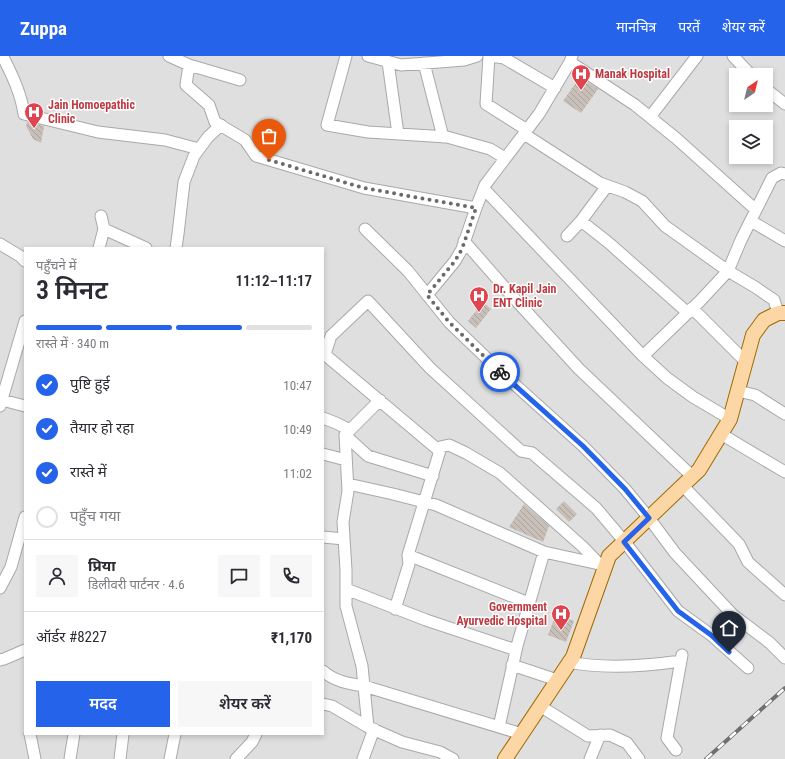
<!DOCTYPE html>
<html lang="hi">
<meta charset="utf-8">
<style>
:root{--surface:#fff;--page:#f7f7f7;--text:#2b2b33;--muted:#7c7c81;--line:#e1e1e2;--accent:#2563eb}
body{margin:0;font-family:"Roboto Condensed","Noto Sans Devanagari",sans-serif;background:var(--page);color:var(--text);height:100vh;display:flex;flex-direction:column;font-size:15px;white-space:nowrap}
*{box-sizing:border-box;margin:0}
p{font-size:13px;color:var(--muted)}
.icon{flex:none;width:22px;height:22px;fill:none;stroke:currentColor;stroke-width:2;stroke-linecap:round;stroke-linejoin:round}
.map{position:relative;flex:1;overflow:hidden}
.side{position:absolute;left:24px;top:191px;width:300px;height:488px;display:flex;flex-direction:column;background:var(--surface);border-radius:0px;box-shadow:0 2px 6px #0003}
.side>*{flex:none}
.needle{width:26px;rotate:35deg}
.buttons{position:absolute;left:729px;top:12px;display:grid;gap:8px}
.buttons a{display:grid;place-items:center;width:44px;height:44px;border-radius:0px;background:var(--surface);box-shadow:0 2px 6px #0003;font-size:20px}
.pin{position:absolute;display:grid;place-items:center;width:34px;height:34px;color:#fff;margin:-41px -17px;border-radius:50% 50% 50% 0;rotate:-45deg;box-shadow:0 0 4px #0007}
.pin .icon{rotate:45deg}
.courier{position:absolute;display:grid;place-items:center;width:40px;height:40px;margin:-20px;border:3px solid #2563eb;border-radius:50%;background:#fff;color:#222;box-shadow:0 1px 5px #0007}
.headline em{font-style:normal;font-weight:600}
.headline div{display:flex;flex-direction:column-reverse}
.headline{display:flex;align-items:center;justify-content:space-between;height:68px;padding:0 12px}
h1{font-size:26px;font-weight:600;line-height:30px}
.bar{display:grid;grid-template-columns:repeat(4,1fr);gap:6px 4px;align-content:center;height:48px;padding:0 12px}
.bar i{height:5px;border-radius:3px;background:var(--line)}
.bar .current{background:var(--accent)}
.bar p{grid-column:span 4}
.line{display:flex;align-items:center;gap:10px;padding:0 12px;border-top:1px solid var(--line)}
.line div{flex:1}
.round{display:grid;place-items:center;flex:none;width:42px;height:42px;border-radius:0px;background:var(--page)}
ol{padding:0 12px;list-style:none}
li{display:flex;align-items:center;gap:12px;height:44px}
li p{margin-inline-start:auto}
li .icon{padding:4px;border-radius:50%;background:var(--accent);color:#fff;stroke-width:4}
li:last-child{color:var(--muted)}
li i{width:22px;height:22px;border:2px solid var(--line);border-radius:50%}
.action{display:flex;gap:8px;margin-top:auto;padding:8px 12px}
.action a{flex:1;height:46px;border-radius:0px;background:var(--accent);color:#fff;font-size:16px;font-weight:600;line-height:46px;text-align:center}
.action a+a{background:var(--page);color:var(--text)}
header{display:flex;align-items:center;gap:24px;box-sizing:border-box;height:56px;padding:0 20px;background:var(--accent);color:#fff}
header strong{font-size:19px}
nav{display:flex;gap:22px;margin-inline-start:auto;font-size:14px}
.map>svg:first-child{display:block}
</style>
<header>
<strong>Zuppa</strong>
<nav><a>मानचित्र</a><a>परतें</a><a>शेयर करें</a></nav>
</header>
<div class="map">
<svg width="785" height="703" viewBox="0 0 785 703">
<defs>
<pattern id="building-back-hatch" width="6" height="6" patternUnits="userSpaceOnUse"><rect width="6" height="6" fill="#c7bfb8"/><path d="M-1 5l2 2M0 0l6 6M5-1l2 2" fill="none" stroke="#aba49e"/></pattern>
</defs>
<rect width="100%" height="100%" fill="#f2efe9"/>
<path fill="#e0dfdf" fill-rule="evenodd" d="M0,0H785V703H0ZM736,19H766V49H736ZM736,71H766V101H736ZM25,192H323V678H25Z"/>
<path fill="url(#building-back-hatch)" d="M580,21L598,33L581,57L563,45Z
M27,66L44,70L41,87L33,83L26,70Z
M483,246L491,253L476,272L468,265Z
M564,445L577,458L569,466L556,453Z
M524,448L549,470L543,486L509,471Z
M556,558L574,565L566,586L548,579Z"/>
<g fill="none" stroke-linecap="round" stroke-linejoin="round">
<defs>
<path id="minor" d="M169,0L189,9L240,24
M346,0L327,69L368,76L447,81L490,93L505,102
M368,0L401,9L464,4L477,0
M489,0L486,48L527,74
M491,0L504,2L555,32
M733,0L751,19
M4,3C13,21 21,38 24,58L98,76L165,84L199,93
M388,6L398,78
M570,6L635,49L677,83L756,154
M424,7L443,81
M189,9L186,29L209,49L215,66L245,84L256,100L364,132L476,152
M766,33L785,48
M650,61L697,0
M524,78L600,127L625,136L642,145L665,170L728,215L755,231L774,244L778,257
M484,133L643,300L667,322L693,341L730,363
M101,160L104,173L146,192
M581,165L609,187L688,257
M751,165L785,185
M365,173L408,215L449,266L502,317L583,390L625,433L649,462L675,497L733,559L770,587L785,602
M567,180L581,165L607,130
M464,185L513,241L579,313L693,421
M0,188L20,200L25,205
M99,192L104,173
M176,192L178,178L184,126L194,100L208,81L221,69
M427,239L455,205L462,193L476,152L485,129L539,58L570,6L572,0
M692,252L746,306
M323,297L436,392L449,389L466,397L500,417L583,491L604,513
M325,298L331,280L368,245L430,312L521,395L532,397L596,452L624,485L678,555L711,579L748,612
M643,300L700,245L728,215L741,184L772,122L781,117L785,118
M738,335L755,339L785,358
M2,344L25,350
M380,344L345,379L348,435L343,466L346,514V550L362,610L368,671L402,686L440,696L453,703
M0,350L25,265
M323,362L336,367L350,374
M721,378L785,416
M345,379L368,400L433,420
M323,398L346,404
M348,428L393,438L436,449L544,496L599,508
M683,430L739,488L748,506L785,539
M323,481L344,483
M408,499L529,547
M0,532L11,511L25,461
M346,533L426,564L516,594
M395,553L409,508L408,499L441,391
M0,604L4,603L25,594
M569,606C603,613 646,610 681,605
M512,609L557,624
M323,615C334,625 349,628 364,630L522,678
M323,648L332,650L368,671
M540,650L588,680L610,679L627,687L639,703
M499,671L517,590L544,496
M30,678L35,703
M676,694L667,682L682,599
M70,703L74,678
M120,703L123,678
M170,703L175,678
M236,703L252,686L256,678
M363,703L374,673
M590,703L600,679"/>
<path id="major" d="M505,703L573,601L609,500L699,414L730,363L753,279L764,264L778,257H785"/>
</defs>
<use href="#minor" stroke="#a9a9a9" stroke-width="13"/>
<use href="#major" stroke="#a06b00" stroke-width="16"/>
<use href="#minor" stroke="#fff" stroke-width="11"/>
<use href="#major" stroke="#fcd6a4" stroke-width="14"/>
<defs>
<path id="rail" d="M706,703L785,632"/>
</defs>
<use href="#rail" stroke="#707070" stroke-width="4"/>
<use href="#rail" stroke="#fff" stroke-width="2.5" stroke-dasharray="8" stroke-linecap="butt"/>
</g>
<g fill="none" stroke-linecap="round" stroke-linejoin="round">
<path stroke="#6b6a68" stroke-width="4" stroke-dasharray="0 7.2" d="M269,104L364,132L476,152L462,193L455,205L427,239L449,266L500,316"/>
<path stroke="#2563eb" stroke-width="5" d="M500,316L583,390L625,433L649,462L624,486L678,555L711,579L729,596"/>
</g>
<defs>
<symbol id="hospital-pin" viewBox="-11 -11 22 30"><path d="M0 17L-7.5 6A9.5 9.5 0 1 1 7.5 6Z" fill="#e0444e" stroke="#fff"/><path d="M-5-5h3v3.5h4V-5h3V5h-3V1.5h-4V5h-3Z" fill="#fff"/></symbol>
</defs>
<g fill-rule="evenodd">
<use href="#hospital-pin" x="570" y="7" width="22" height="30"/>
<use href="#hospital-pin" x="23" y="45" width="22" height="30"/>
<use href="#hospital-pin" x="468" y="229" width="22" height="30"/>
<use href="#hospital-pin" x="550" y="547" width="22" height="30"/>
</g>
<g text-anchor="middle" stroke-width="3" stroke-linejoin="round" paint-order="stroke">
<g font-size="12" font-weight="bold" fill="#be3a42" stroke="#fff" text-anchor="start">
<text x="595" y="22">Manak Hospital</text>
<text x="48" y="53">Jain Homoepathic<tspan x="48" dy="14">Clinic</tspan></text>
<text x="493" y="237">Dr. Kapil Jain<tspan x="493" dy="14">ENT Clinic</tspan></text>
<text x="547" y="555" text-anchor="end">Government<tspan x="547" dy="14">Ayurvedic Hospital</tspan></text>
</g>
</g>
</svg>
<div class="buttons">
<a><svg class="needle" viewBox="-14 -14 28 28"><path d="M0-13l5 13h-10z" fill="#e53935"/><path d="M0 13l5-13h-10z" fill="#7c7c81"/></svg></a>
<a><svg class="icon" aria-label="layers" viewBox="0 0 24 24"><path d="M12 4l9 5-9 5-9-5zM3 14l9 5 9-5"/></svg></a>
</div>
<div class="pin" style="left:269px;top:104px;background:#ea580c"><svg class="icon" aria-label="bag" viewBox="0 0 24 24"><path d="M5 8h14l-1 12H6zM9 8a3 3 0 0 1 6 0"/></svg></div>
<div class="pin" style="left:729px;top:596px;background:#1f2937"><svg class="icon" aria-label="home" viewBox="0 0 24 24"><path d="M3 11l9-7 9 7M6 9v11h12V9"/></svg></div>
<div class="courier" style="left:500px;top:316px"><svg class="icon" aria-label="bike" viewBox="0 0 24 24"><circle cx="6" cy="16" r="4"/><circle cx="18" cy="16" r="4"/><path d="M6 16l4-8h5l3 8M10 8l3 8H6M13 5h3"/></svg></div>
<section class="side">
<div class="headline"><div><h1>3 मिनट</h1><p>पहुँचने में</p></div><em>11:12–11:17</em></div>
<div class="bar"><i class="current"></i><i class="current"></i><i class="current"></i><i></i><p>रास्ते में · 340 m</p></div>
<ol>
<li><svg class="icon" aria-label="check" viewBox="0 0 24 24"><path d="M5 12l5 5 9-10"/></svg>पुष्टि हुई<p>10:47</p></li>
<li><svg class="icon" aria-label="check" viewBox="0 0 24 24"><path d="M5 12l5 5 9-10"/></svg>तैयार हो रहा<p>10:49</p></li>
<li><svg class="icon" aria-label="check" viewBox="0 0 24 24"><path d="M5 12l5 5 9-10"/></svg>रास्ते में<p>11:02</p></li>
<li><i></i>पहुँच गया</li>
</ol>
<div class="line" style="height:72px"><a class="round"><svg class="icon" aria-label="person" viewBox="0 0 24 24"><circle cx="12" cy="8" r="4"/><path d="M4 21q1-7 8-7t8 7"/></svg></a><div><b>प्रिया</b><p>डिलीवरी पार्टनर · 4.6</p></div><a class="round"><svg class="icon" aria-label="chat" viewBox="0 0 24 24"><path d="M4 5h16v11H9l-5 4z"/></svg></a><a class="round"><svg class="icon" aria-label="phone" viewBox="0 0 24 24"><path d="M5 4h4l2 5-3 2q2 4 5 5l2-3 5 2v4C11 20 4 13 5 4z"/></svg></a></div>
<div class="line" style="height:52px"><div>ऑर्डर #8227</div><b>₹1,170</b></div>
<div class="action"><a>मदद</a><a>शेयर करें</a></div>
</section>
</div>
